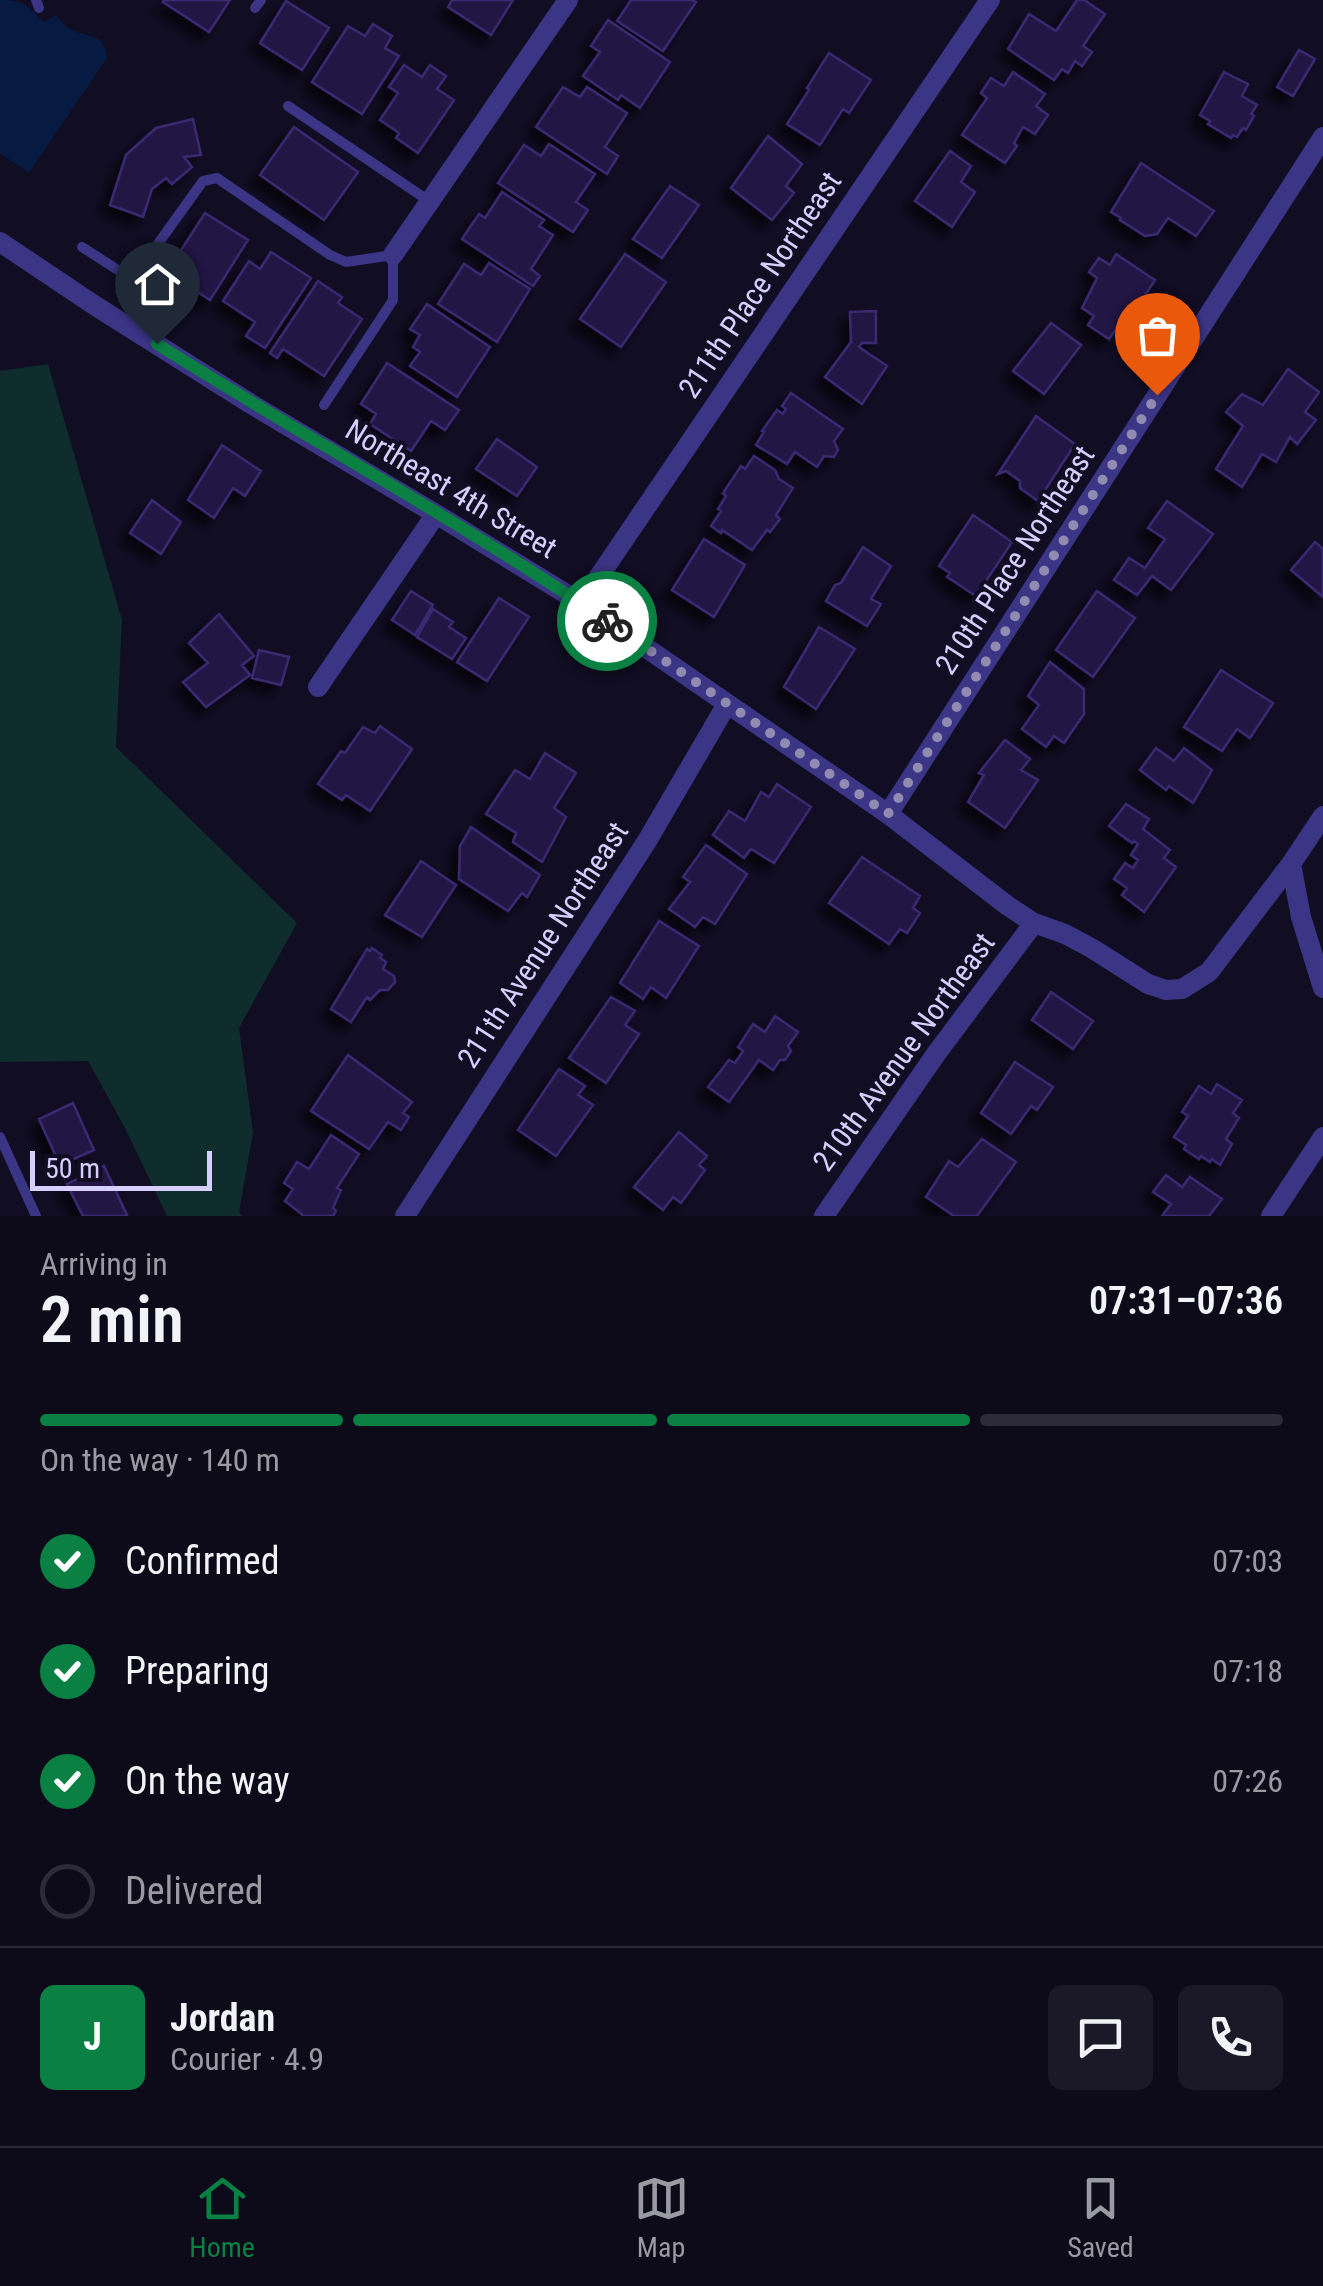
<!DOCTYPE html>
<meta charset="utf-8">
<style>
:root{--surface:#0d0a1a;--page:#1b1827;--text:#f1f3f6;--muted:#9a9aa2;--line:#2d2b39;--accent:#0b8043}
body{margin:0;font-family:"Roboto Condensed",sans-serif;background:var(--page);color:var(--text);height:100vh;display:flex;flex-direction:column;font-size:38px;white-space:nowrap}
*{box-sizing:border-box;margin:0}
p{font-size:32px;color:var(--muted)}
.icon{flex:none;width:55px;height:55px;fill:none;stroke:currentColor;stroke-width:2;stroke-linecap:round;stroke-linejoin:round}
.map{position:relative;height:1216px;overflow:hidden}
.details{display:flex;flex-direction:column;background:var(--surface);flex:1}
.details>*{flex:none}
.scale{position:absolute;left:30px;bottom:25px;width:182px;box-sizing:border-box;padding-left:10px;border:5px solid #d6cfff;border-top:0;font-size:28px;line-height:35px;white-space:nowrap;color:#d6cfff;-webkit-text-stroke:8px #110d23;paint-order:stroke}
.pin{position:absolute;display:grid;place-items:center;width:85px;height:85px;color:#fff;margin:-102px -42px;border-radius:50% 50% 50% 0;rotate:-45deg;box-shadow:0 0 10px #0007}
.pin .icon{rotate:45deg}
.courier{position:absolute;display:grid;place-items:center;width:100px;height:100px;margin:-50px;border:8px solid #0b8043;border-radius:50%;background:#fff;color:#222;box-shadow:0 2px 12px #0007}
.head em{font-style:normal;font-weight:600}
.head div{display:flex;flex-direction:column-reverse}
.head{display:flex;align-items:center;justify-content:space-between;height:170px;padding:0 40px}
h1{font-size:65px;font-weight:600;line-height:75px}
.bar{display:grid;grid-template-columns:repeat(4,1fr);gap:15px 10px;align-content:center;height:120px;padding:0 40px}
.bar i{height:12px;border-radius:8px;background:var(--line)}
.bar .on{background:var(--accent)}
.bar p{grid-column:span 4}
.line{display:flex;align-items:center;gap:25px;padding:0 40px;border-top:2px solid var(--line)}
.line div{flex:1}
.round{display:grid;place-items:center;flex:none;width:105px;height:105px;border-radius:15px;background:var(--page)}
ol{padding:0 40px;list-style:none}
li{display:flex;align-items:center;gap:30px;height:110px}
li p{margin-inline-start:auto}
li .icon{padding:10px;border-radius:50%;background:var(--accent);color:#fff;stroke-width:4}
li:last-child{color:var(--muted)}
li i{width:55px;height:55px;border:5px solid var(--line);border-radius:50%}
.tab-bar{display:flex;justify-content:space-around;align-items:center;height:140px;border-top:2px solid var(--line);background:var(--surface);font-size:28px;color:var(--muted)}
.tab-bar a{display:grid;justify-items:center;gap:5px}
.tab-bar .on{color:var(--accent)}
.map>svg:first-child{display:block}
</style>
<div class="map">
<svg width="1323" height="1216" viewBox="0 0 1323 1216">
<defs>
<filter id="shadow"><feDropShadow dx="-9" dy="9" stdDeviation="5" flood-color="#0009"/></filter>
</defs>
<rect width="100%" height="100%" fill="#110d23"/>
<path fill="#0f2d2d" d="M48,364L122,620L116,747L297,923L239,1028L253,1133L239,1212L242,1216H167L125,1128L88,1061L0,1062V371Z"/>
<path fill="#071a42" d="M0,0C23,0 28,6 44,22L56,15C60,20 64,25 69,28C85,39 105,30 107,58L29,173L0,153Z"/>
<path fill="#231845" stroke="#3a2972" stroke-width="2.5" filter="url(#shadow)" d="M164,0H230L209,32L163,2Z
M452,0H513L491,35L448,7Z
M631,0H692L696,2L663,51L617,21Z
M1077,0H1084L1105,14L1083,46L1092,52L1082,66L1075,61L1068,73L1062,69L1054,80L1008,49L1029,14L1056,31Z
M286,1L329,28L302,70L260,43Z
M608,20L670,62L640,108L621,95L618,100L583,76L600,52L591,46Z
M373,24L392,36L385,48L399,56L362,114L312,82L348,26L365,36Z
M1299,50L1315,59L1293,96L1277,87Z
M829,53L871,80L849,113L843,109L820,145L787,124L809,90L807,88Z
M404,65L422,77L430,65L446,76L437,89L454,100L418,153L396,138L399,133L380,120L398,93L389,87Z
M1013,72L1045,94L1036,106L1048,115L1035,134L1023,127L1014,143L1017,146L1005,163L962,135L987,98L981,93L991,78L1004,86Z
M1224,72L1248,84L1242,96L1257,105L1251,114L1254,116L1246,130L1243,128L1237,137L1233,135L1231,138L1208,124L1210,121L1200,115Z
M563,87L580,97L587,87L627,113L605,147L618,156L607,174L536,127Z
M193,119L201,155L184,157L192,167L172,184L166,178L152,189L143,217L110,205L126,155L156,128Z
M294,127L358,172L324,220L260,175Z
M768,136L802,164L786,186L794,193L772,220L731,188Z
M549,144L595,174L576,202L588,210L573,232L498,183L524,145L541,156Z
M950,151L971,166L961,182L975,192L952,227L915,201Z
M1141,163L1214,211L1196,236L1168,218L1157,234L1145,236L1120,220L1121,218L1111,212Z
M670,186L699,205L662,258L633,239Z
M502,192L544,220L539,226L553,235L531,269L540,276L533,286L462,239L479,214L485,218Z
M205,213L248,240L210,300L167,272Z
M271,252L311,278L265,348L246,336L255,322L223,301L249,261L260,269Z
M625,254L666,282L621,347L580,319Z
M1116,254L1155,280L1138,306L1136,304L1121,326L1119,325L1109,339L1088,325L1094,316L1082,308L1097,278L1089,272L1099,258L1110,265Z
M489,263L530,289L497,342L438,304L464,264L481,275Z
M318,281L342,297L338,303L362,319L324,376L283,349L277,358L270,353Z
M427,304L490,347L457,397L410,366L420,352L413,347L420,335L410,329Z
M876,311V343H862L859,347L887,366L862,404L825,377L851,342L850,312Z
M1051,323L1081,345L1044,394L1013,371Z
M387,363L459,410L445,430L431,421L411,451L370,424L376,414L361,404Z
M1288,369L1319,392L1305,412L1316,420L1297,444L1290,437L1276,462L1262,454L1242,487L1216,469L1243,426L1226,412L1242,394L1263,405Z
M791,393L843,429L834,441L838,450L834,457L824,456L817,467L795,452L787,464L756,445L764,432L762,431L777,410L783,414L786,409L782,406Z
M1036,416L1075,444L1038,501L1020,488V481L1006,471L998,474Z
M497,439L537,467L517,496L476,469Z
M222,445L261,471L245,496L233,488L214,518L188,500Z
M754,456L775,470L779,479L793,488L776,515L780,519L770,532L767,530L752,550L722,530L721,533L711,526L721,511L718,509L726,496L723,493L741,466L745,469Z
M152,500L181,522L161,554L130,533Z
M1167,501L1213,534L1171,590L1152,576L1137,595L1114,580L1129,558L1145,568L1165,539L1148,528Z
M973,515L1012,542L976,596L947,577L950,573L939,566Z
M704,539L745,565L714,617L672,590Z
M1315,542L1323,549V597L1291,570Z
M863,547L891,566L871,599L881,604L867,626L826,601L835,585L841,583Z
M411,591L433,605L415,635L392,620Z
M1097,591L1135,618L1093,677L1056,650Z
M499,598L529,617L487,681L457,662Z
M433,609L453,622L449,627L466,638L452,659L417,637Z
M219,614L254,656L242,665L250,675L206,707L183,682L208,663L189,643Z
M819,627L855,649L816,709L784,687Z
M259,650L289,657L281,685L252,678Z
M1050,662L1084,689V714L1064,743L1054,736L1046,747L1022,729L1039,705L1028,696Z
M1221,670L1273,703L1250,738L1237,729L1222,751L1184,727Z
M380,726L412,749L370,811L346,795L342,800L318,784L341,751L345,753L363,727L375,733Z
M1005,740L1030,759L1021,770L1038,780L1005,828L968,802L984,775L979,773Z
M1156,748L1174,761L1184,748L1212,770L1193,803L1169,786L1166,790L1140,770Z
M545,753L576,773L554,808L566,817L542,862L513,842L516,833L486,814L515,770L530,779Z
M777,784L811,807L774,863L751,849L744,858L713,835L729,811L745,821L761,792L769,797Z
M1126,804L1149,819L1143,829L1170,850L1164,858L1176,867L1144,912L1122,895L1127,888L1114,879L1125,863L1133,868L1138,860L1131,855L1138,844L1134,841L1132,843L1109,826Z
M471,827L540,875L527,897L522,893L508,911L459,879L460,846Z
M706,845L747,874L715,924L703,917L695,927L669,909L690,882L683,877Z
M862,857L920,896L913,908L920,913L907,933L900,929L889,944L829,903Z
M421,861L456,885L422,937L385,915Z
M659,921L699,946L666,998L651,987L643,999L620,983Z
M372,948L382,955L380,958L386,962L383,969L394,976L395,982L388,990H380L370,1000L367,997L351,1022L331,1009L367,949L370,951Z
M1051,992L1093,1021L1073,1049L1032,1020Z
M611,997L635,1011L625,1025L639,1034L606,1083L569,1058Z
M775,1016L798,1032L788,1046L791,1051L785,1060H780L773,1070L759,1060L729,1102L708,1087L729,1060L735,1063L743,1051L738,1047L753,1024L765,1032Z
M348,1055L412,1102L403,1113L409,1117L401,1130L388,1122L369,1149L311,1111Z
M1015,1062L1053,1087L1037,1110L1031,1106L1011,1134L981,1113Z
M559,1069L585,1086L578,1095L593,1105L556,1156L518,1130Z
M1217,1084L1242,1100L1233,1113L1239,1118L1226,1139L1232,1144L1220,1165L1212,1159L1210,1162L1201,1156L1199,1159L1184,1149L1186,1145L1174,1137L1188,1116L1182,1112L1199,1086L1211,1094Z
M73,1103L94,1150L60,1165L39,1119Z
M679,1132L707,1156L699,1165L705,1170L681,1203L673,1197L663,1210L634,1187Z
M331,1135L359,1154L337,1188L341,1190L333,1208L336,1211L333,1216H304L285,1201L293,1189L284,1183L297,1162L309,1169Z
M982,1139L1016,1162L977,1216H954L926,1197L949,1161L958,1167Z
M104,1166L127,1215L125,1216H83L67,1184Z
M1166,1175L1182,1187L1190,1177L1222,1199L1209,1216H1162L1171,1204L1153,1192Z"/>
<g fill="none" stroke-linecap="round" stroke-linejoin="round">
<path stroke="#3b3585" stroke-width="10" d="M36,0L39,8
M255,8L261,0
M288,106L429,201
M82,247L121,272L133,271L142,266L203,181L217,178L330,255L346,262L393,255V300L324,405
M0,1137L36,1216"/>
<path stroke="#3b3585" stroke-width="20" d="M0,242L94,305L251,404L436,514L581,603L888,814L1008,906L1034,923L1065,934L1093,949L1148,984L1166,990L1182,989L1209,972L1291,864L1323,816
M393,255L568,0
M581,603L990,0
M318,687L436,514
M888,814L1323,137
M1291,864L1301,917L1323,988
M405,1216L647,841L727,704
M824,1216L936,1054L1034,923
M1271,1216L1323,1137"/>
</g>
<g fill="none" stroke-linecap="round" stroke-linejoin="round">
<path stroke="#918bb2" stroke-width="10" stroke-dasharray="0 18" d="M607,621L888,814L1157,395"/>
<path stroke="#0b8043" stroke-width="12" d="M157,344C306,438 462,522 607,621"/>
</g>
<g text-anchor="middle" stroke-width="8" stroke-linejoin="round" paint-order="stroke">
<g font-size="30" fill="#d6cfff" stroke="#110d23">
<text transform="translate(760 285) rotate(-56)" y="10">211th Place Northeast</text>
<text transform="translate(451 489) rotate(31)" y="10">Northeast 4th Street</text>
<text transform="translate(1015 560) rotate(-57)" y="10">210th Place Northeast</text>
<text transform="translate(543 945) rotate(-57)" y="10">211th Avenue Northeast</text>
<text transform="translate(904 1052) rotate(-54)" y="10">210th Avenue Northeast</text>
</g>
</g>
</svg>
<div class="scale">50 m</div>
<div class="pin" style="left:1157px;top:395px;background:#ea580c"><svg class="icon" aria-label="bag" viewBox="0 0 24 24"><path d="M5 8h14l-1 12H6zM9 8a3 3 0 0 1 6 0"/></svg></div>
<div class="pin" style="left:157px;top:344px;background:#1f2937"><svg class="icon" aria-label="home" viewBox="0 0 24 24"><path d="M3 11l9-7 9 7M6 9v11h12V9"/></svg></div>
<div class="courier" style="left:607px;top:621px"><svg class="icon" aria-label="bike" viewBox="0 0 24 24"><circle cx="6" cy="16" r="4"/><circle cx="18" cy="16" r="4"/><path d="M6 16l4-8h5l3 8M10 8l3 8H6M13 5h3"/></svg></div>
</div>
<section class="details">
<div class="head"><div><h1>2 min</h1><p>Arriving in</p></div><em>07:31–07:36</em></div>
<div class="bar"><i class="on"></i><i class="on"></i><i class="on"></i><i></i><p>On the way · 140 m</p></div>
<ol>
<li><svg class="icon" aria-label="check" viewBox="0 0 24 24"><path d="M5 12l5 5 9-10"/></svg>Confirmed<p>07:03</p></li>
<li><svg class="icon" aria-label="check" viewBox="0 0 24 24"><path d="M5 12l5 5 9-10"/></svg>Preparing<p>07:18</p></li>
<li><svg class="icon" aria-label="check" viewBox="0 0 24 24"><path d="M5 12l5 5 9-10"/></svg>On the way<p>07:26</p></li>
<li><i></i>Delivered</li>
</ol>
<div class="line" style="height:180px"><b class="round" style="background:var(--accent);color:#fff">J</b><div><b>Jordan</b><p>Courier · 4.9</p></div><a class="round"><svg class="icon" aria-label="chat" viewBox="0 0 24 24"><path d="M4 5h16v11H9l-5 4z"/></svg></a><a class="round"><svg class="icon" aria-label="phone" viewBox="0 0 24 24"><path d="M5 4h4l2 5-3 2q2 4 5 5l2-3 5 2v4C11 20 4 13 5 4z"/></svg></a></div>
</section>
<nav class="tab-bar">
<a class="on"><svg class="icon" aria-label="home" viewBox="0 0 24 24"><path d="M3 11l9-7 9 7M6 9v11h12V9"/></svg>Home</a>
<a><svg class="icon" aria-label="map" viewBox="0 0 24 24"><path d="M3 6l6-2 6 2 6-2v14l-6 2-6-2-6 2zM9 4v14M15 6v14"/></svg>Map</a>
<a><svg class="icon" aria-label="saved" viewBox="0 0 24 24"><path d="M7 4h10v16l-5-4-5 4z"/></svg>Saved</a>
</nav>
